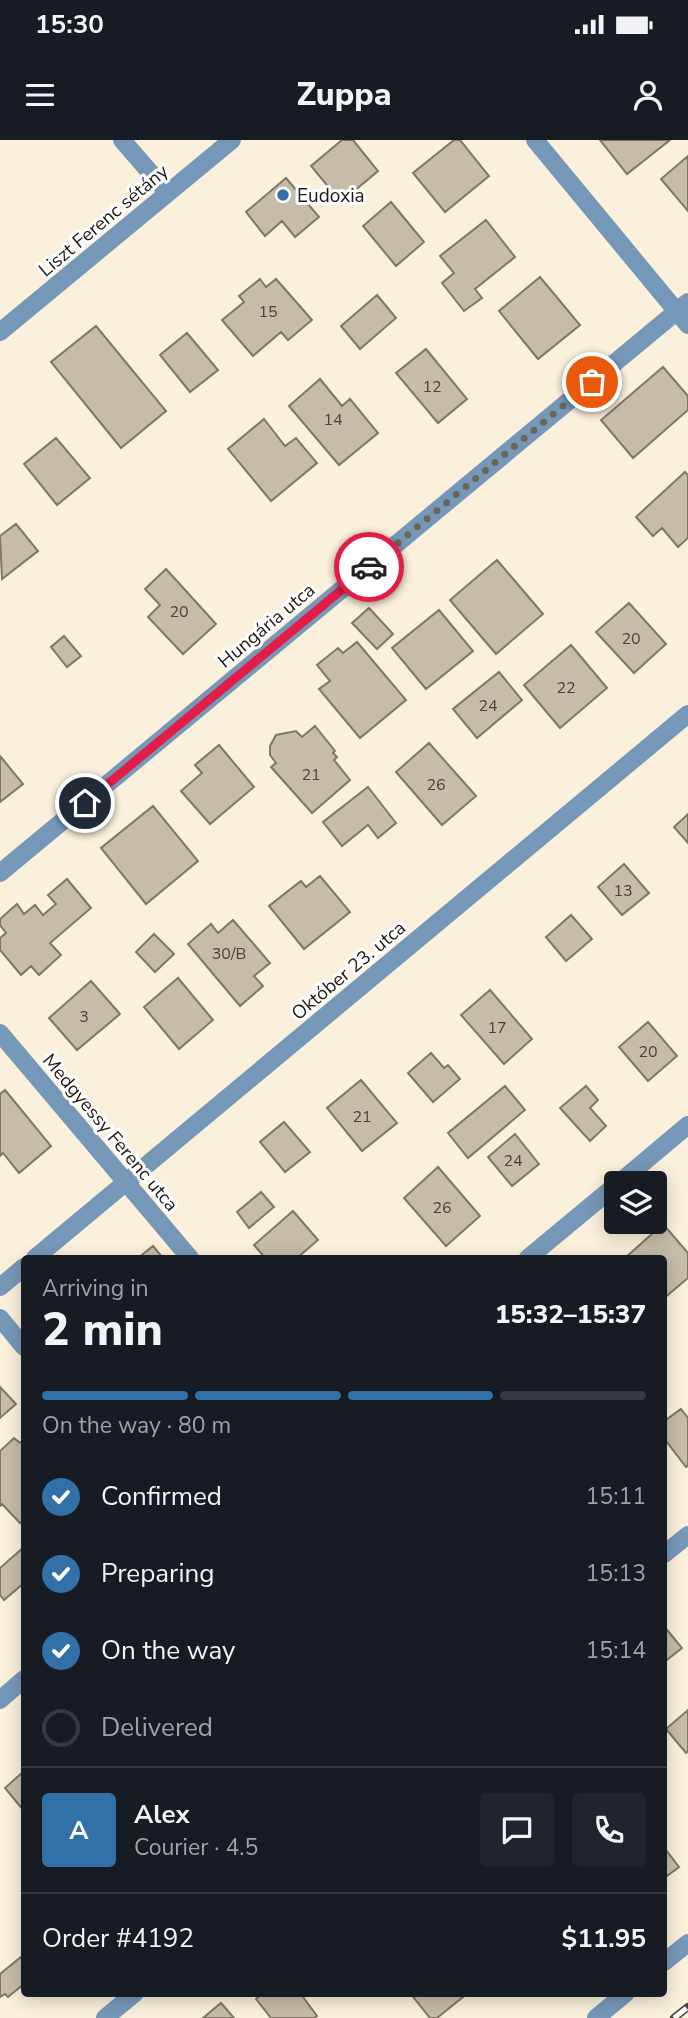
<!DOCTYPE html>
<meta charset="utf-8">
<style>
:root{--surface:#171b24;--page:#20242c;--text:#f1f3f6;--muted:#9ea1a6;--line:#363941;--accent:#3171a8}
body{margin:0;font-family:"Nunito Sans",sans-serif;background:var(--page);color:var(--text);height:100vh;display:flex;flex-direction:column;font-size:26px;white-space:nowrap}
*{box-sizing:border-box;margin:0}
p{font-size:23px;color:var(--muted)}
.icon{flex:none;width:38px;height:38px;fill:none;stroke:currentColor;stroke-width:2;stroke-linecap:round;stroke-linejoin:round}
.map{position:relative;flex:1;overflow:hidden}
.side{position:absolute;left:21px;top:1115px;width:646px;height:742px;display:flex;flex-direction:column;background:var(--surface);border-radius:7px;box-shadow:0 4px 18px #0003}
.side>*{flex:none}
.fabs{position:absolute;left:604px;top:1031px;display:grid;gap:14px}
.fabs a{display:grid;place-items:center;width:63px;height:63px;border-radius:7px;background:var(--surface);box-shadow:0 4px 18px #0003;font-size:35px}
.pin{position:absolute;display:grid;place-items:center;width:60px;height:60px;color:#fff;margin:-30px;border:4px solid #fff;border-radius:50%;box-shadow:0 2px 7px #0007}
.courier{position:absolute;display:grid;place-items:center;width:70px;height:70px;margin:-35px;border:5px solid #e11d48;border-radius:50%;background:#fff;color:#222;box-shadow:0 2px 9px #0007}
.headline em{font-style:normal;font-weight:800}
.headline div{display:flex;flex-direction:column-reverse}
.headline{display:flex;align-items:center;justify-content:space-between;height:119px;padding:0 21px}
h1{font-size:46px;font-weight:800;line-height:52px}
.bar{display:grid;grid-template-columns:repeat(4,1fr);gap:10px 7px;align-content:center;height:84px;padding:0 21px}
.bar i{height:9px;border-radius:5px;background:var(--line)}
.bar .selected{background:var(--accent)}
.bar p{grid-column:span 4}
.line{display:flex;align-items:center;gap:18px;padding:0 21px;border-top:2px solid var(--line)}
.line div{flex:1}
.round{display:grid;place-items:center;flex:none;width:74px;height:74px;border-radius:7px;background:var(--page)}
ol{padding:0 21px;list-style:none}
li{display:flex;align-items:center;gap:21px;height:77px}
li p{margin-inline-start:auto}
li .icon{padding:7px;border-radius:50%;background:var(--accent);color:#fff;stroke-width:4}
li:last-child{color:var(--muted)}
li i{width:38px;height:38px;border:4px solid var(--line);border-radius:50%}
.status{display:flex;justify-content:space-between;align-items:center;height:49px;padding:0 35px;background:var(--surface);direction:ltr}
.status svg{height:19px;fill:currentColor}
header{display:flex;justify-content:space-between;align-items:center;height:91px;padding:0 21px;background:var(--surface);font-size:32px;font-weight:800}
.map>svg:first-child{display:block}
</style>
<div class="status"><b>15:30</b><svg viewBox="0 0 49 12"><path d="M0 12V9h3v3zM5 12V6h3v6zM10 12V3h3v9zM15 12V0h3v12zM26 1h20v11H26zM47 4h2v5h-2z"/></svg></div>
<header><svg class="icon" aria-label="menu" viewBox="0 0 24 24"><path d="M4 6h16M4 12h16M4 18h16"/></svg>Zuppa<svg class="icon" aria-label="person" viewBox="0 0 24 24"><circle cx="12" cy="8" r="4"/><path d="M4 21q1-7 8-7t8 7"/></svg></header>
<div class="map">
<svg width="688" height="1878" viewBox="0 0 688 1878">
<rect width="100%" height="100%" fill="#fbf0dc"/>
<path fill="#c6bca9" stroke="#817766" stroke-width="2" d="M342,0H353L378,31L341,62L311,26Z
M454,0H460L489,36L445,72L413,33Z
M600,0H670L627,34Z
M688,16V71L661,39Z
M286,38L319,77L295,97L282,81L265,96L246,72Z
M391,62L424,102L396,126L363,86Z
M486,80L515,117L475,149L482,158L464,171L442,143L454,133L440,116Z
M540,137L580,185L538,219L499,171Z
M260,139L266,147L276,139L312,180L288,200L281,192L253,216L222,180L244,162L239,156Z
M377,155L396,178L360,209L341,186Z
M96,186L166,271L121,308L51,222Z
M187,193L218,230L190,252L160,215Z
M426,209L467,259L438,283L396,233Z
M663,227L688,256V270L633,318L601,280Z
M320,239L342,266L350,259L378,293L339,325L289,266Z
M264,279L285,306L296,298L317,323L271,361L228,309Z
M56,298L90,338L57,365L24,324Z
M685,332L688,335V398L678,407L662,388L653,396L636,377Z
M16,384L38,411L2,439L0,396Z
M497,420L543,474L496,514L450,460Z
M166,429L216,484L183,514L148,477L160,465L145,449Z
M629,463L666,504L634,533L596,492Z
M369,468L393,494L377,509L352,483Z
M439,470L473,511L426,549L392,508Z
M64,496L81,516L67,527L51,507Z
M357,502L406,560L360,598L319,549L330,541L317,525L338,508L343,513Z
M571,505L607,548L560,588L524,545Z
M499,532L522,560L477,598L453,569Z
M315,586L335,611L333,613L337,617L334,620L350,640L312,673L271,627L276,623L270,615V606L276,595L296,591L302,597Z
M429,603L476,656L442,685L396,632Z
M219,605L254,647L210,684L181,651L202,633L195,625Z
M0,616L23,644L0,662Z
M368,647L396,683L378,698L368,685L342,706L323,682Z
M153,666L198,721L146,764L101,708Z
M688,674V703L674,687Z
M624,724L649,753L622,775L598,747Z
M320,736L350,772L304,809L269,766L301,741L306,747Z
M67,739L91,768L50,803L61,815L39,835L31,826L21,835L0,810V798L6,793L0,785V779L17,764L24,774L35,765L43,775L56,764L48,755Z
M571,775L592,799L566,821L546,797Z
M233,780L270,823L254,836L263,846L240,866L188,804L211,784L218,793Z
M154,794L174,814L155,832L136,812Z
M178,838L213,880L179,909L144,867Z
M91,841L120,874L77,910L49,878Z
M490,850L532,899L504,924L461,875Z
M648,882L677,916L648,941L619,907Z
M431,913L444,928L448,925L460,939L433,962L408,933Z
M361,940L397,983L362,1011L327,968Z
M505,946L525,970L468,1018L448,993Z
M586,946L598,960L590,968L606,986L590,1001L560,968Z
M5,950L51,1006L19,1033L3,1013L0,1016V954Z
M284,982L310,1012L285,1032L260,1002Z
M515,994L539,1024L512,1046L488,1017Z
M438,1027L480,1076L446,1106L404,1058Z
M261,1052L274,1067L249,1088L237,1072Z
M293,1071L318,1100L297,1118H265L254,1105Z
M663,1084L688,1113V1138L663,1159V1118H625Z
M153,1106L163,1118H138Z
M0,1247L16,1264L0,1278Z
M681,1269L688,1278V1326L686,1327L663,1297V1282Z
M14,1298L19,1302L24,1303V1379L20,1383L2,1364L0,1366V1311Z
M24,1407V1443L4,1460L0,1455V1428Z
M663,1485L682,1508L663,1523Z
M688,1570V1611L686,1613L666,1589Z
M24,1631V1671L5,1648Z
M663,1706L679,1727L663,1739Z
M21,1817L24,1821V1844L8,1857L5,1854L0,1857V1834Z
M263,1853H300L317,1876L314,1878H271L256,1859Z
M410,1853H460L463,1857L437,1878H430Z
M221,1863L234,1878H203Z"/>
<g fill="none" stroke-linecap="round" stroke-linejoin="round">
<path stroke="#7698b8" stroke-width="18" d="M122,0L168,53
M535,0L688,185
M0,192L232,0
M0,733L688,162
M0,893L190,1118
M619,1043L688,985
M35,1118L688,574
M528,1118L616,1045
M0,1147L24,1127
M0,1178L24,1207
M663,1415L688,1395
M0,1560L24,1539
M663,1823L688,1803
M105,1878L135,1853
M596,1878L626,1853"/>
<defs>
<path id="rail" d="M674,1878L688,1867"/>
</defs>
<use href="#rail" stroke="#454036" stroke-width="8"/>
<use href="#rail" stroke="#fff" stroke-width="5" stroke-dasharray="16" stroke-linecap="butt"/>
</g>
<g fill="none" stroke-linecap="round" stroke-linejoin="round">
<path stroke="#6c665a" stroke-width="7" stroke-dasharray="0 12.6" d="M369,427L592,242"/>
<path stroke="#e11d48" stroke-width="9" d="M85,663L369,427"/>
</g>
<circle fill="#3171a8" stroke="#fff" stroke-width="2.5" cx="283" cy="55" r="7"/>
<g text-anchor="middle" stroke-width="6" stroke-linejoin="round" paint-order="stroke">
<g font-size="16" fill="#494339">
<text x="268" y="177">15</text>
<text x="432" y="252">12</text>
<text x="333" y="285">14</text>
<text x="179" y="477">20</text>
<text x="631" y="504">20</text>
<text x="566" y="553">22</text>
<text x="488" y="571">24</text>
<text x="311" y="640">21</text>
<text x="436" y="650">26</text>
<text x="623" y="756">13</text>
<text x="229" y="819">30/B</text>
<text x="84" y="882">3</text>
<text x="497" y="893">17</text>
<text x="648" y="917">20</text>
<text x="362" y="982">21</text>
<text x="513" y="1026">24</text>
<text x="442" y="1073">26</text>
</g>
<g font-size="19" fill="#1f1b14" stroke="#fff" text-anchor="start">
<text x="297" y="62">Eudoxia</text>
</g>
<g font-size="19" fill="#1f1b14" stroke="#fff">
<text transform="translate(103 80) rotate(-40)" y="7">Liszt Ferenc sétány</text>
<text transform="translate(266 485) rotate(-40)" y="7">Hungária utca</text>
<text transform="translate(348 830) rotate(-40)" y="7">Október 23. utca</text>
<text transform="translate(111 992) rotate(50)" y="7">Medgyessy Ferenc utca</text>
</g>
</g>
</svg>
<div class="fabs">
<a><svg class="icon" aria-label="layers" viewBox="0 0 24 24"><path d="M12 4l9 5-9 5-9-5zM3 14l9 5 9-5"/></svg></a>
</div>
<div class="pin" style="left:592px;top:242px;background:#ea580c"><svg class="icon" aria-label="bag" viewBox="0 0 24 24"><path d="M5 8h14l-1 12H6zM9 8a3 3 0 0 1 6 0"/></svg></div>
<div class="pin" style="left:85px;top:663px;background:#1f2937"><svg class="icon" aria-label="home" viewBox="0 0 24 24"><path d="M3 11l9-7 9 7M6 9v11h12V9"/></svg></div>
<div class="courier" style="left:369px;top:427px"><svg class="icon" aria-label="car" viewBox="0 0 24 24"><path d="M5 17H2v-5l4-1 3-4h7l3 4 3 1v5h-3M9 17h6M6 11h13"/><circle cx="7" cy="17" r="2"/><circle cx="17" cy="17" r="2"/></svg></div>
<section class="side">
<div class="headline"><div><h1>2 min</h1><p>Arriving in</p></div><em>15:32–15:37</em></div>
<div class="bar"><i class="selected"></i><i class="selected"></i><i class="selected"></i><i></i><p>On the way · 80 m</p></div>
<ol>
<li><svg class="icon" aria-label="check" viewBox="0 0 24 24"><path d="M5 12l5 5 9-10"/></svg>Confirmed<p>15:11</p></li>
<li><svg class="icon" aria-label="check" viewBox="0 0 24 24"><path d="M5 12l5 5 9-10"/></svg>Preparing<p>15:13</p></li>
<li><svg class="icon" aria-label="check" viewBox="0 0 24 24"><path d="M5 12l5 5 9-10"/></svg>On the way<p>15:14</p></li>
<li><i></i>Delivered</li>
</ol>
<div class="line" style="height:126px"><b class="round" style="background:var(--accent);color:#fff">A</b><div><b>Alex</b><p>Courier · 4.5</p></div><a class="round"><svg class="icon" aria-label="chat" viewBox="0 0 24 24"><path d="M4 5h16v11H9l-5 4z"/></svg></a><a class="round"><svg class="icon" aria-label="phone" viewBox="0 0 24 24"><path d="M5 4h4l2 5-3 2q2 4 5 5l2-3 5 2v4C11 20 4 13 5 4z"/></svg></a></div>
<div class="line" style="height:91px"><div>Order #4192</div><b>$11.95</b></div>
</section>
</div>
